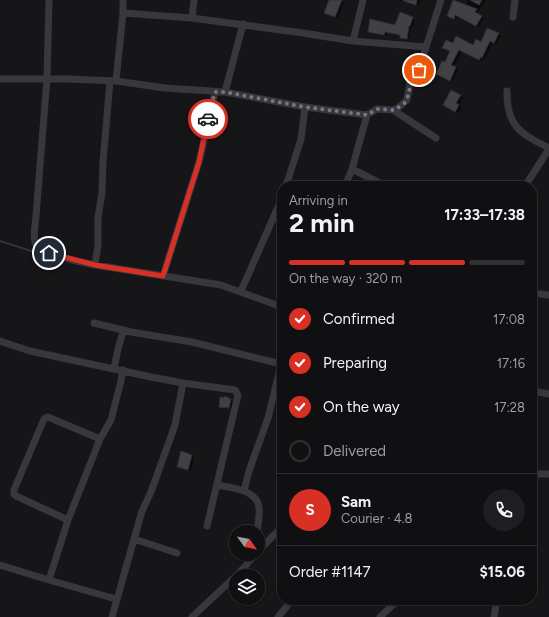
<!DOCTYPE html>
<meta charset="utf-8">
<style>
:root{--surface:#101012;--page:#1e1e20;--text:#f1f3f6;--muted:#9c9d9f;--line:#303032;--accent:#d93025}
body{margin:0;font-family:Figtree,sans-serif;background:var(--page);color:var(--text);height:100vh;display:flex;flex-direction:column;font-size:15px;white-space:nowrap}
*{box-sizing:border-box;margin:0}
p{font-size:13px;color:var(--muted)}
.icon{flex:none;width:22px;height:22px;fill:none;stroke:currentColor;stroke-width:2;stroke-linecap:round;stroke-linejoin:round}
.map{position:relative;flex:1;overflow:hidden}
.details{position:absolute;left:277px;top:181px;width:260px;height:424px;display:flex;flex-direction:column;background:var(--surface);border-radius:16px;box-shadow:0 1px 3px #0004,0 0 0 1px var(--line)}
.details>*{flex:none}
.needle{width:26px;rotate:123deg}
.controls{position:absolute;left:229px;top:525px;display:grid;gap:8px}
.controls a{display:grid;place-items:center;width:36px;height:36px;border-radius:50%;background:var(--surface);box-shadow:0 1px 3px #0004,0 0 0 1px var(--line);font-size:20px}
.pin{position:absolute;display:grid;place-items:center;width:34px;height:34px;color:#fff;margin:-17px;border:2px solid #fff;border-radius:50%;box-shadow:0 1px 4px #0007}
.courier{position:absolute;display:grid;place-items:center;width:40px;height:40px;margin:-20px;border:3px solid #d93025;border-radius:50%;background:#fff;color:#222;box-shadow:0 1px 5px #0007}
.summary em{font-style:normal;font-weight:700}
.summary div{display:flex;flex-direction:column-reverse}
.summary{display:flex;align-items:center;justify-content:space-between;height:68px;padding:0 12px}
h1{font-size:26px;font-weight:700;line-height:30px}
.bar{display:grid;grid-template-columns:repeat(4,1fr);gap:6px 4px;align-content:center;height:48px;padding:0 12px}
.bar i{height:5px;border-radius:3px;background:var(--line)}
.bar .on{background:var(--accent)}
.bar p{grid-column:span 4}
.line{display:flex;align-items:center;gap:10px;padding:0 12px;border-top:1px solid var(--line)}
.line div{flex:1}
.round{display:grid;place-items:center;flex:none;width:42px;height:42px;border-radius:21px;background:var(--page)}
ol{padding:0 12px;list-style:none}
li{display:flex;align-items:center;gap:12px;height:44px}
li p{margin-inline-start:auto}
li .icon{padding:4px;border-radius:50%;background:var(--accent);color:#fff;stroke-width:4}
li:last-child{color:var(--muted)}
li i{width:22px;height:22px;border:2px solid var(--line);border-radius:50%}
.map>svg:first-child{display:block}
</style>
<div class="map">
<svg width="549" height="617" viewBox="0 0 549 617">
<rect width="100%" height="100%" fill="#161618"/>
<path fill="#0007" d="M330,0H341L344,2L338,18L328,14Z
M398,0H420L419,6Z
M468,0H486L477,14L484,18L479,27L458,15L457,19L451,17L465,6Z
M400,14L415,20L413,27L411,26L409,39L403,38L401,35L387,33V36L369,31L396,26Z
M498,34L501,35L497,44L493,42L485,59L483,58L482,61L462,51L454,67L458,70L453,81L440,76L453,44L474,46Z
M451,91L463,97L459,105L462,107L459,113L444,105Z
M231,400L232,401L231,408L221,407Z
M182,452L194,457L191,471L178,467Z"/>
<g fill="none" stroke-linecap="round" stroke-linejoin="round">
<path stroke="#2c353c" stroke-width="2" d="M0,241L53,258"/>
</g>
<path fill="#404145" stroke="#303034" d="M329,0H342L335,17L324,13Z
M404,0H417L416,5L403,1Z
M453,0L477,9L475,12L482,16L476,26L455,15L454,19L447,16Z
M470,0H482L479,5Z
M400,12L413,17L410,26H409L407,39L400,38V35L385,32L384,35L368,32L370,19L395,25Z
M487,28L499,33L494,43L490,41L482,58L480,57L479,60L459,50L451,65L456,67L450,81L436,74L442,61L445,62L450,51L442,48L446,40L453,43L456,36L473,45L476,39L481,42Z
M451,90L461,95L456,103L459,105L455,112L443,105Z
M224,396L231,399L229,408L219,407L220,397L224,398Z
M181,451L192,455L188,470L177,467Z"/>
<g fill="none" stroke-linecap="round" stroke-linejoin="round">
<path stroke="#37383d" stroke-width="7" d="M49,0L47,78L36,216C35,226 32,241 38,249L72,260L95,265L221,285L282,307
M123,13L192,18L303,33L353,41L426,47
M513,17L515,0
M192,18L194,0
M353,41L363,0
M0,79H68L116,81L165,88L225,92L305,107L367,115
M116,81L123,13V0
M507,91C506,126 521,134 549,148
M225,92L243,24
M393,110L436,138
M352,169L386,186
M286,186L301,139L305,107
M345,186L352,169L367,115L377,109L393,110L398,108L407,100L410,84L420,66L441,0
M525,186L549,149
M95,265L98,245V217L102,193L103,162L110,81
M163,276L199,162L215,92
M241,291L282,198
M532,293L549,295
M94,323L131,332L192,342L281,364
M0,341L30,351L151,377L183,383L235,390L238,395L207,526
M114,368L119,345L124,330
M532,391L549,394
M532,474H549
M217,485C231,488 256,489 259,507C260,515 258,524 257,532
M244,491L249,471L268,418L282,361
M68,520L16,496L14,494V490L44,419L48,417L100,439
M134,539L177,553
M258,551L282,527
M0,565L49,580L116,599
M49,580L68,520L100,439L111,420L121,381L123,370
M112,617L142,511L151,492L175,425L183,383
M192,617L238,574L256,554
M278,617L292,600
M380,617L398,600
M494,617L497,600"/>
</g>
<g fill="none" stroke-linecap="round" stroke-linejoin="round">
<path stroke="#757880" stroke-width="4" stroke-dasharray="0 7.2" d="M208,119L215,92H225L305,107L367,115L377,109L394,110L404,104L409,94L410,84L419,70"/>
<path stroke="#d93025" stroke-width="5" d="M49,253L95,265L163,276L199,162L208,119"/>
</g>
</svg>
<div class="controls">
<a><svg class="needle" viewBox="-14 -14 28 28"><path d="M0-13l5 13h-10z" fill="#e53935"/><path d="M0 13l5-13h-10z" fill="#9c9d9f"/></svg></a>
<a><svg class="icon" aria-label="layers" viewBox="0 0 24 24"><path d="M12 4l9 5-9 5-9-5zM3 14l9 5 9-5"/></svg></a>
</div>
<div class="pin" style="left:419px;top:70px;background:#ea580c"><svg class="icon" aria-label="bag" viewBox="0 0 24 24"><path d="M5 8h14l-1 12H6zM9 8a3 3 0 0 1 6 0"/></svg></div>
<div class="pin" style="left:49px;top:253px;background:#1f2937"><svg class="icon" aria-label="home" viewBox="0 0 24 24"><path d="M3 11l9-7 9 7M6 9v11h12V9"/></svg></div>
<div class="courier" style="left:208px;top:119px"><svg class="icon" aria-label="car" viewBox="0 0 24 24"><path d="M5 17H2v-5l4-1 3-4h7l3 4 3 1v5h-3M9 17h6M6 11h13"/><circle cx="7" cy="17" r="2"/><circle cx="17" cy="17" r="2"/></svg></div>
<section class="details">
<div class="summary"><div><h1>2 min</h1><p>Arriving in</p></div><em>17:33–17:38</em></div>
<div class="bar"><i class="on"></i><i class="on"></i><i class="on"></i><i></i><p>On the way · 320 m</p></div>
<ol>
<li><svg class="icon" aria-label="check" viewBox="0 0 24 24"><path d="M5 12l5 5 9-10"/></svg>Confirmed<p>17:08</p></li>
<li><svg class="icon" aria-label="check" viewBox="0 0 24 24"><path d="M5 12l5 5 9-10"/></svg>Preparing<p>17:16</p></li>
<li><svg class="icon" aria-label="check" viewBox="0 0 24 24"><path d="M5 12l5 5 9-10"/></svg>On the way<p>17:28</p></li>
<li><i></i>Delivered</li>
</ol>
<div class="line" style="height:72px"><b class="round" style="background:var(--accent);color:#fff">S</b><div><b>Sam</b><p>Courier · 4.8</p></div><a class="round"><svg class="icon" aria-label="phone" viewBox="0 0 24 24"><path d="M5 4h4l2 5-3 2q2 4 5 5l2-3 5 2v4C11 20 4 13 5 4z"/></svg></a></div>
<div class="line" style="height:52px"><div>Order #1147</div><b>$15.06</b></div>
</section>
</div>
